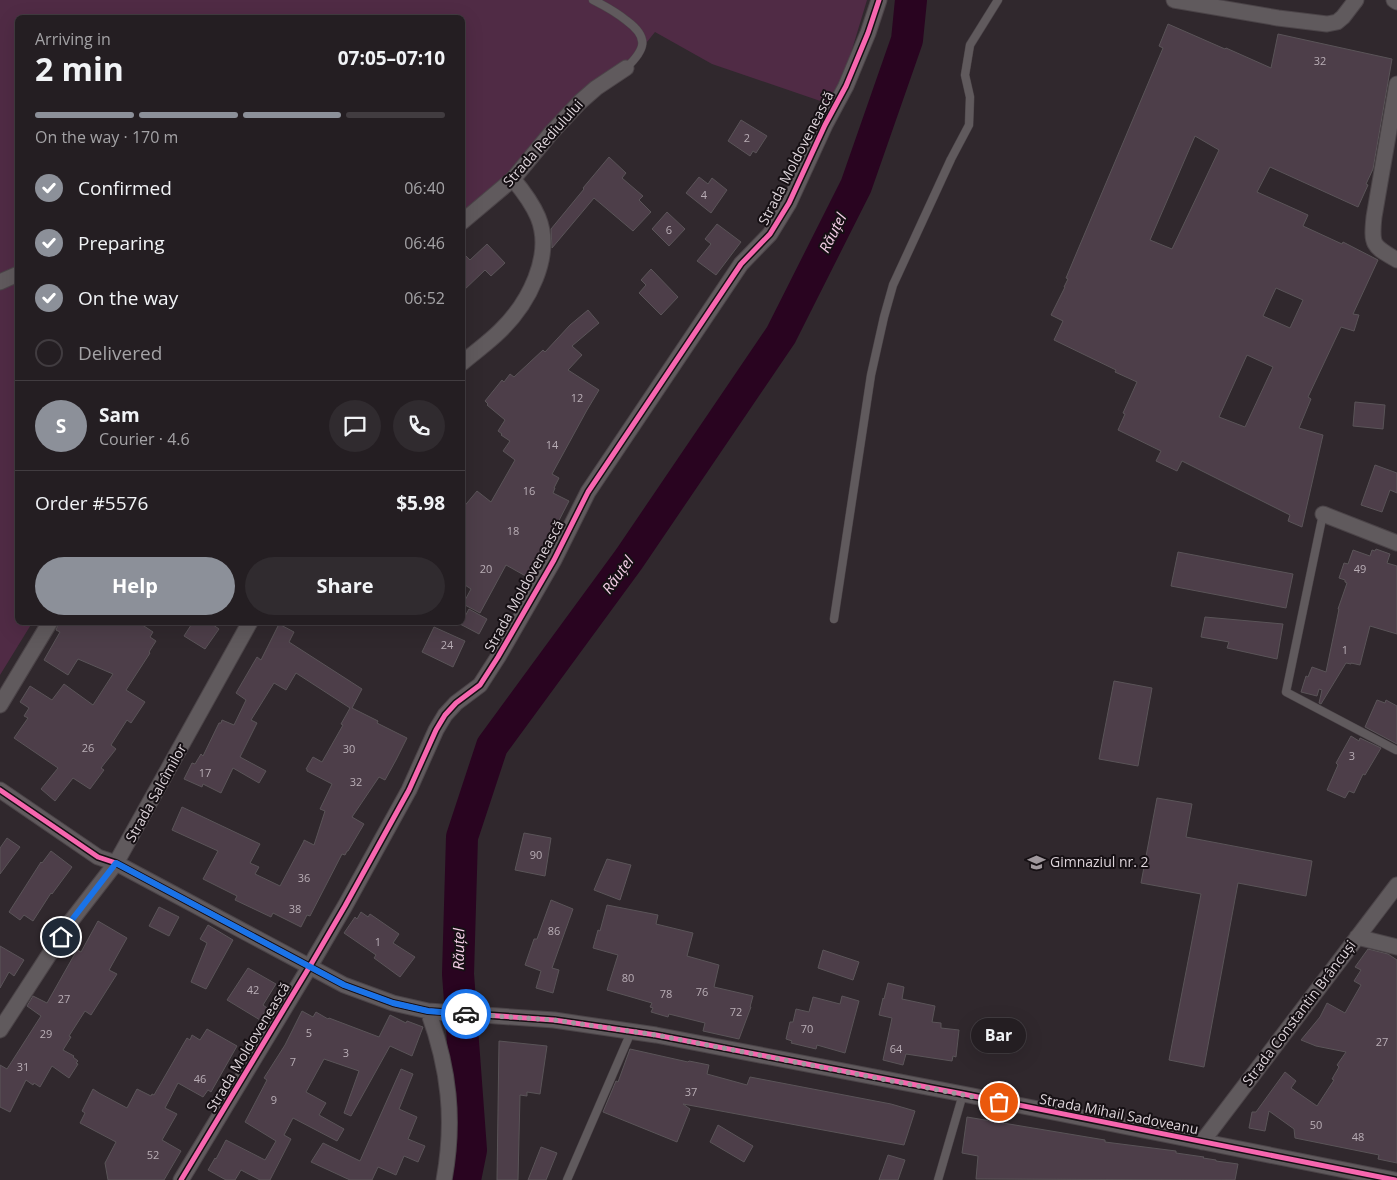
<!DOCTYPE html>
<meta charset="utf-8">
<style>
:root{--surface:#241e22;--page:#302b2f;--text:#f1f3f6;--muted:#a3a2a5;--line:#413c40;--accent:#8c9099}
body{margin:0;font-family:"Open Sans",sans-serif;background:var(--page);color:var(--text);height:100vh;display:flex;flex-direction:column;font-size:19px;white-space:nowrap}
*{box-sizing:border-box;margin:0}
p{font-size:16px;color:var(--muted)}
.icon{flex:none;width:28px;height:28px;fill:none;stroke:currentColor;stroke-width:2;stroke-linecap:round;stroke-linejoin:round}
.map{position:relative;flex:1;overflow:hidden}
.drawer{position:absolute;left:15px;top:15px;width:450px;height:610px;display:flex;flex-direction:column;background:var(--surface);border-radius:8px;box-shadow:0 5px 20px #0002,0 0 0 1px var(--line)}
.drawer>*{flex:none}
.pin{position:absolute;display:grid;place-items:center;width:42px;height:42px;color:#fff;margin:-21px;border:2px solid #fff;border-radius:50%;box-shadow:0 1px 5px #0007}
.courier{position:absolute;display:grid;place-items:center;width:50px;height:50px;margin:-25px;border:4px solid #1a73e8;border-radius:50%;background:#fff;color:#222;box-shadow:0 1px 6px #0007}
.bubble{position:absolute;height:35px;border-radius:18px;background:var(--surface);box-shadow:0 5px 20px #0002,0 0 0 1px var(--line);font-size:16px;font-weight:700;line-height:35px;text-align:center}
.headline em{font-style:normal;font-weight:700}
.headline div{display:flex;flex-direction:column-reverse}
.headline{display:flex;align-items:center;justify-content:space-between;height:85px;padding:0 20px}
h1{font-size:32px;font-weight:700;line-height:38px}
.bar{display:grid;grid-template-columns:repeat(4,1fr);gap:8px 5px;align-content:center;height:60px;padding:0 20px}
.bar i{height:6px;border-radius:4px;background:var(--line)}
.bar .on{background:var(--accent)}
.bar p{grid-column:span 4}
.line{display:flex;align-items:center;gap:12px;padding:0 20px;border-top:1px solid var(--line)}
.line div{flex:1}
.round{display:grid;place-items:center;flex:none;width:52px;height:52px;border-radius:26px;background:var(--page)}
ol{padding:0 20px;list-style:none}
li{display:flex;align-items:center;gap:15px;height:55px}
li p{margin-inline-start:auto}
li .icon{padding:5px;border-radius:50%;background:var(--accent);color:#fff;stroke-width:4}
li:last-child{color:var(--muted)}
li i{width:28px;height:28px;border:2px solid var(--line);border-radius:50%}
.action{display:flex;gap:10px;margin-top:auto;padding:10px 20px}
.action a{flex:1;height:58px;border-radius:30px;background:var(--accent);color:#fff;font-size:20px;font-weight:700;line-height:58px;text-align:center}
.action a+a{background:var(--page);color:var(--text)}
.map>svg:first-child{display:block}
</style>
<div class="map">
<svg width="1397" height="1180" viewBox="0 0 1397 1180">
<rect width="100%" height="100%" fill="#30282d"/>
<path fill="#502b45" d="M0,0H867L835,106L712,64L655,32L626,68L463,221L462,18H18L17,272L0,279Z
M17,282L18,622L32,623L0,675V287Z"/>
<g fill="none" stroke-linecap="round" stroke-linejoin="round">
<path stroke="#290420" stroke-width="32" d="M465,1180L471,1150L458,974L462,837L492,746L629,559L781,335L856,186L907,40L911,0"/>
</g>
<path fill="#4d3e49" stroke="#5a5458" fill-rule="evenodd" d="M1168,24L1225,49L1226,48L1271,68L1278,34L1392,59L1373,169L1366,184L1368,185L1358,207L1270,167L1257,192L1308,215L1303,226L1342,244L1343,242L1378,260L1353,314L1359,315L1354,331L1341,327L1308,397L1311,399L1299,428L1323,435L1302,527L1288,521L1290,515L1182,461L1177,471L1156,461L1161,451L1118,430L1125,414L1123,413L1137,382L1115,372L1116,370L1054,340L1063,321L1051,315L1065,287H1064L1068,279L1066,278L1163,48L1159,46ZM1195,136L1219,150L1172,249L1150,240ZM1276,288L1303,300L1290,328L1263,316ZM1247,355L1273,367L1245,427L1219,417Z
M741,120L767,136L756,153L753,151L750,156L728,141Z
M609,157L626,173L622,178L643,196L639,200L651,212L633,231L594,198L552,248L551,229L584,189L583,188Z
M699,177L708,184L712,178L727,190L711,213L686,193Z
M667,212L685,229L669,246L652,229Z
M717,224L741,242L716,275L697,261L711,244L705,239Z
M487,244L505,263L491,276L485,270L462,292V252L470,260Z
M651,269L678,297L661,315L639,293L646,285L641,280Z
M588,310L599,323L572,346L582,355L568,370L599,390L587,410L552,474L559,478L554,488H555L553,493L569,501L550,538L551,539L531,579L506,565L480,613L463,604L471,589L462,583V509L477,491L491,502L515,460L503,451L510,441L501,435L502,434L498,431L505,420L487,405L488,404L485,401L502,380L504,382L510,374L514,377L543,350L545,352L570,325Z
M1355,402L1385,405L1383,429L1353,426Z
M1375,465L1397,473V493L1390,490L1382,512L1361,505Z
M1376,549L1390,554L1387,563L1397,566V634L1370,626L1360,665L1351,663V664L1346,663L1321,704L1319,703L1322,690L1319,689L1317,696L1301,692L1306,676L1308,677L1312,667L1326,672L1339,609H1338L1347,583L1345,582V580L1339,578L1344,563L1348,564L1353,550L1370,556L1372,550L1375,551Z
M1178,552L1293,574L1286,608L1171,586Z
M469,609L487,619L479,634L460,624L462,622Z
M1205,617L1283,624L1277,659L1227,648L1229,642L1201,637Z
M59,622H138L153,632L150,637L156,641L149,652L150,653L126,690L145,702L131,723L127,720L111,745L116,749L101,768L104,770L90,789L73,778L55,801L41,789L58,768L14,738L28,718L24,716L29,708L20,702L30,686L52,700L64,684L93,705L113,674L78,659L68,675L44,660L60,632L56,630Z
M193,622H209L219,629L205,649L184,636Z
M279,624L294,632L289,642L362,689L352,708L378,721L377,723L407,738L396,760L385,780L379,777L352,817L364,824L348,851H347L345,855L342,854L310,916L307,915L301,927L273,913L271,917L235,900L237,896L203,879L218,851L172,830L182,807L260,844L250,863L259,867L255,874L280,886L304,841V840L314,845L325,811L320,809L332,784L307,771V769H306L313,757L322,762L343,725L341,724L350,708L296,673L286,690L274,683L251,720L257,723L240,757L266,771L259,783L233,768L221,793L203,784L202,787L184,779L192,763L195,764L201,754L203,756L219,723H221L222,720L234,725L246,700L236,693L257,657L261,660Z
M434,627L465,641L453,667L422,652Z
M1114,681L1152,688L1138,766L1099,759Z
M1377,700L1385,703L1386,700L1397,706V744L1365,727Z
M1351,736L1359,741L1360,738L1381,748L1365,775L1363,774L1354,793L1349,791L1345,798L1327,790L1338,765L1336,763Z
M1157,798L1192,804L1186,837L1312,861L1306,896L1238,883L1204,1067L1169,1060L1201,894L1141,883Z
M524,833L551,838L545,876L515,870Z
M7,838L20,847L0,874V848Z
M51,851L72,867L52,894L51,893L33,921L24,915L20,920L9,912L41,862L42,863Z
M607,859L631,865L620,900L594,890Z
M551,900L573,909L552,968L559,970L553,993L536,988L541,971L525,965L534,939H537Z
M607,905L658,915L656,924L693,933L687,956L719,965L714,987L753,996L750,1007H751L739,1039L703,1031L705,1023L669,1014L668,1017L651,1012L653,1008L650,1007L652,1003L607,990L618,955L593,948L598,930L600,931Z
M159,907L179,917L169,936L149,926Z
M361,912L368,917L370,914L399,934L393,943L415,957L400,977L374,958L376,955L344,933L355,917L357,919Z
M98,921L127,938L109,970L117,974L91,1015L85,1011L69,1036L71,1037L63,1050L74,1056L73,1057L78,1061L76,1063L78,1064L69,1078L52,1066L40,1087L34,1083L33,1085L26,1080L10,1112L0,1107V1065L7,1069L41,1016L27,1006L33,996L47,1003L77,950L81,952Z
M208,925L233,940L206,989L191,982L207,943L200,939Z
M0,946L24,960L14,976L9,972L0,988Z
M1368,949L1388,954L1397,960V1163L1378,1159L1379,1155L1295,1138L1294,1129L1269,1111L1265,1131L1249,1128L1252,1112H1256L1285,1072L1296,1081L1291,1088L1317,1106L1334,1080L1332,1079L1339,1067L1337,1065L1346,1052L1316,1046L1301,1040L1320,1017L1327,1003L1345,1013L1361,985L1354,981L1361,970L1355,967Z
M823,950L859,962L853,980L818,968Z
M248,968L276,984L263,1005L267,1008L260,1020L227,1000Z
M888,983L904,987L902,999L935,1006L932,1022L941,1023V1028L959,1030L956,1057L953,1056L952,1061L906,1054L903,1065L883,1060L892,1018L879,1015L883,998L884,999Z
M842,996L859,1001L845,1053L817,1045L816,1049L791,1043L792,1041L786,1039L790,1022H793L796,1009L809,1012L813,997L840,1004Z
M302,1011L313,1017L316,1012L328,1019L329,1018L379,1037L390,1015L406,1023L407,1021L423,1027L412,1056L390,1046L351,1116L344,1113L359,1071L324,1059L306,1092L326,1103L319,1115L344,1129L337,1141L293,1118L284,1135L291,1139L270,1180H260L241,1170L235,1180H226L208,1170L215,1158L216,1159L226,1140L265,1160L276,1141L245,1122L267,1080L264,1078L285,1045Z
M207,1029L237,1046L211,1092L208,1090L203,1097L178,1083L165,1108L177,1114L162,1140L181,1151L164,1180H108L105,1163L116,1142L80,1123L85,1113L82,1111L93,1089L99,1093L127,1108L137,1089L151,1096L152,1094L154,1095L187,1038L190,1040L192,1035L200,1040Z
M499,1041L547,1046L540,1094L527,1092V1096L520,1095L518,1180H497Z
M630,1049L688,1062L689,1061L709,1065L707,1074L747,1085L750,1077L891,1104L915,1111L904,1145L683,1104L690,1109L677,1142L603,1112L616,1081L618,1082Z
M401,1069L413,1074L399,1109L417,1117L408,1139L425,1146L418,1162L404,1156L396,1175L378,1167L372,1180H350L311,1162L323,1143L360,1161Z
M967,1117L1105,1140V1142L1176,1151V1153L1204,1157L1203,1158L1216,1160V1161L1238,1164L1235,1180L976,1179L978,1156L962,1153Z
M718,1125L753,1146L744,1162L710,1142Z
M541,1147L557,1153L546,1180H528Z
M888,1155L905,1160L898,1180H879Z"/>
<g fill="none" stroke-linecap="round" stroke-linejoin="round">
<defs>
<path id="service" d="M593,0C605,6 616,12 627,21C650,38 645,50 626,68
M1323,514L1286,692L1396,750
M834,619L871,375L884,317L893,285L951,159L969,125L970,97L965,75L970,45L998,0
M567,1180L631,1032
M938,1180L963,1094"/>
<path id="minor" d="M1174,0L1278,18L1327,24L1337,22L1343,17L1356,0
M1394,0L1397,2
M1397,84L1374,217C1371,246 1373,246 1397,260
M462,222L513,179L551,133L580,102L596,88L626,68
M0,282L18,274
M462,363C475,352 489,342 500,331C528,304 554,256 538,217C532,203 523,191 513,179
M1323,514L1397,543
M0,705L50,622
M0,790L98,857L116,863L344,985L393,1003L428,1011L554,1020L656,1035L963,1094L1395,1180
M1357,937L1397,947
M428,1011C449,1068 455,1120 444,1180
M0,1030L71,921L116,863L250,622
M1202,1142L1397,885
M181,1180L310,966L345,906L409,790L436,730L445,715L456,703L480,685L498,657L554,560L588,492L741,264L770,234L789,203L825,125L846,86L868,33L879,0"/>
</defs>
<use href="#service" stroke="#4b4448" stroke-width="9"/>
<use href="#minor" stroke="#4b4448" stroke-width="17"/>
<use href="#service" stroke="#605a5d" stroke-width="8"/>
<use href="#minor" stroke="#605a5d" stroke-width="15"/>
<defs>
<path id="cycleway" d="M0,790L98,857L116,863L344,985L393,1003L428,1011L554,1020L656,1035L963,1094L1395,1180
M181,1180L310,966L345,906L409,790L436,730L445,715L456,703L480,685L498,657L554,560L588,492L741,264L770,234L789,203L825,125L846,86L868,33L879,0"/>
</defs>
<use href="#cycleway" stroke="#161014" stroke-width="8"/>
<use href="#cycleway" stroke="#f766af" stroke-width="5"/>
</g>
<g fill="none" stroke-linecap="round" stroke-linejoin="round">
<path stroke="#a0989d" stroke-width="5" stroke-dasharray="0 9" d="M466,1014L554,1020L656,1035L999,1102"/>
<path stroke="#1a73e8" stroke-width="6" d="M61,937L71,921L116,863L344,985L393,1003L428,1011L466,1014"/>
</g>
<defs>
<symbol id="school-bare" viewBox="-9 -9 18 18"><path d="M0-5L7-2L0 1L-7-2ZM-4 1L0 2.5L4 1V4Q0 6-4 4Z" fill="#a0989d" stroke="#161014" stroke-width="2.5" paint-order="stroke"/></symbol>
</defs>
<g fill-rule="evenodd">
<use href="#school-bare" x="1024" y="850" width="25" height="25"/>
</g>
<g text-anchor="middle" stroke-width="4" stroke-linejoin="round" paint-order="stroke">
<g font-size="11" fill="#b9aeb6">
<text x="1320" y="65">32</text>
<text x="747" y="142">2</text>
<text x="704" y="199">4</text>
<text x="669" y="234">6</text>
<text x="577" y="402">12</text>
<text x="552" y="449">14</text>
<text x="529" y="495">16</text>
<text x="513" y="535">18</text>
<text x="486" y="573">20</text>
<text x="1360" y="573">49</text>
<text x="447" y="649">24</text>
<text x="1345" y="654">1</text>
<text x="88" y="752">26</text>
<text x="349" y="753">30</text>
<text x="1352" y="760">3</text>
<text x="205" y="777">17</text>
<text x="356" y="786">32</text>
<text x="536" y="859">90</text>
<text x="304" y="882">36</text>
<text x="295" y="913">38</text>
<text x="554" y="935">86</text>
<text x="378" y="946">1</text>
<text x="628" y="982">80</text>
<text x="253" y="994">42</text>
<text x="702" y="996">76</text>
<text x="666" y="998">78</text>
<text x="64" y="1003">27</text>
<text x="736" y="1016">72</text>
<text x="807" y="1033">70</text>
<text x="309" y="1037">5</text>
<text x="46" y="1038">29</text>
<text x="1382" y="1046">27</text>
<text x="896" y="1053">64</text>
<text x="346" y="1057">3</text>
<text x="293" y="1066">7</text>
<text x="23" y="1071">31</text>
<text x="200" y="1083">46</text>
<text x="691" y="1096">37</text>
<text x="274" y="1104">9</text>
<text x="1316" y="1129">50</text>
<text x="1358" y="1141">48</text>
<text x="153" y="1159">52</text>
</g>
<g font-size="14" fill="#ddd4da" stroke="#161014">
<text transform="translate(543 143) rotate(-48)" y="5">Strada Rediulului</text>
<text transform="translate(796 158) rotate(-63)" y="5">Strada Moldovenească</text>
<text transform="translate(524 586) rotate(-61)" y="5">Strada Moldovenească</text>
<text transform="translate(156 793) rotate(-61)" y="5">Strada Salcîmilor</text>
<text transform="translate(1299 1013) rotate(-53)" y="5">Strada Constantin Brâncuși</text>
<text transform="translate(248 1047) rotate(-59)" y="5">Strada Moldovenească</text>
<text transform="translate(1119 1114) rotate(11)" y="5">Strada Mihail Sadoveanu</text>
</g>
<g font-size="14" fill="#ddd4da" stroke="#161014" text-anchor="start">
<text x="1050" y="867">Gimnaziul nr. 2</text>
</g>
<g font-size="15" font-style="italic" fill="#f5cfe7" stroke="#161014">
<text transform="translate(833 233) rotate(-63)" y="5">Răuțel</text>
<text transform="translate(618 575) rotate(-54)" y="5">Răuțel</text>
<text transform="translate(459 949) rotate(-89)" y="5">Răuțel</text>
</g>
</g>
</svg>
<div class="pin" style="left:999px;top:1102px;background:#ea580c"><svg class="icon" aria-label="bag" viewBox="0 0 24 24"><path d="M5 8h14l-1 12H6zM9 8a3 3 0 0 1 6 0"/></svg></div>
<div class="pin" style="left:61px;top:937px;background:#1f2937"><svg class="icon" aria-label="home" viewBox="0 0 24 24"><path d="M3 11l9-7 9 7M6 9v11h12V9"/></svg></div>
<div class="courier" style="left:466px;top:1014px"><svg class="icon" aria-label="car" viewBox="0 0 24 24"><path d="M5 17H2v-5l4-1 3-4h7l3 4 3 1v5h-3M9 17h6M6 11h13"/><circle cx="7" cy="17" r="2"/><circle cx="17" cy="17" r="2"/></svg></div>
<div class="bubble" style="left:971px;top:1018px;width:55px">Bar</div>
<section class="drawer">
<div class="headline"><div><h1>2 min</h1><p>Arriving in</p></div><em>07:05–07:10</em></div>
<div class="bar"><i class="on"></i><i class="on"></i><i class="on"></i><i></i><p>On the way · 170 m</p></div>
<ol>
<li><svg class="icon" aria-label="check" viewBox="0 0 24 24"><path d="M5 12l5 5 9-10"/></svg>Confirmed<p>06:40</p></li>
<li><svg class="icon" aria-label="check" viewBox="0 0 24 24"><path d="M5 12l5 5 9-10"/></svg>Preparing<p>06:46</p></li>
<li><svg class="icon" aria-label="check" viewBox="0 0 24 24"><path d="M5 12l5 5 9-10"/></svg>On the way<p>06:52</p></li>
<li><i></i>Delivered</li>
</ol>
<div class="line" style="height:90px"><b class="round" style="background:var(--accent);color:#fff">S</b><div><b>Sam</b><p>Courier · 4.6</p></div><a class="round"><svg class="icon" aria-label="chat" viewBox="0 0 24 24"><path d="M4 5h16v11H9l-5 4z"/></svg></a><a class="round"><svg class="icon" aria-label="phone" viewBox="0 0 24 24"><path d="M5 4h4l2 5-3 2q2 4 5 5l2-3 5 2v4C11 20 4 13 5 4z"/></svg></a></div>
<div class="line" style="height:65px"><div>Order #5576</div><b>$5.98</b></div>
<div class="action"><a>Help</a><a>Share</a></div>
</section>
</div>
